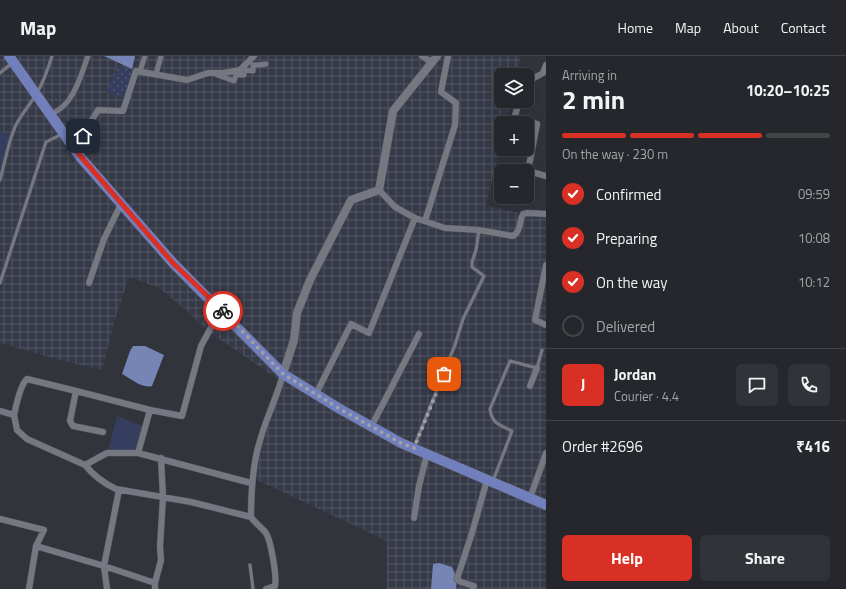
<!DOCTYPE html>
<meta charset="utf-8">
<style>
:root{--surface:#25272c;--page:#313338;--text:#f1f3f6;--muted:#a3a5a9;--line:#424448;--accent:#d93025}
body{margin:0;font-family:"Titillium Web",sans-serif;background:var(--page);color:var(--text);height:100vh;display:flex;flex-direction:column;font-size:15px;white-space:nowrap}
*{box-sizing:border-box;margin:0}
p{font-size:13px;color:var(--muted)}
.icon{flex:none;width:22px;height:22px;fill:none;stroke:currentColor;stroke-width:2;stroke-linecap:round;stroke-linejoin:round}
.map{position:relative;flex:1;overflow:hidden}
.panel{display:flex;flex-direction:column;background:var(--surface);width:300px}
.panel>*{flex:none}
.tools{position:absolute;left:494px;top:12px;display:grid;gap:8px}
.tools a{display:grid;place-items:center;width:40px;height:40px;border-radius:6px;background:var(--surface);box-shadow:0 4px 16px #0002,0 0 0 1px var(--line);font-size:20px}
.pin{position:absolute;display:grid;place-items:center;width:34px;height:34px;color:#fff;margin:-17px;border-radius:8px;box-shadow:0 2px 6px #0006}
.courier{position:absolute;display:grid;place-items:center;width:40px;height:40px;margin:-20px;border:3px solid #d93025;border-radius:50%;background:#fff;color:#222;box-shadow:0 1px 5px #0007}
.overview em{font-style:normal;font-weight:700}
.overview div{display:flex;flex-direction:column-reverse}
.overview{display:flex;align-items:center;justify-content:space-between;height:68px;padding:0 16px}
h1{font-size:26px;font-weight:700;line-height:30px}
.bar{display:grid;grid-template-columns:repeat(4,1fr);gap:6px 4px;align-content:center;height:48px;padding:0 16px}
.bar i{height:5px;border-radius:3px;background:var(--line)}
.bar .selected{background:var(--accent)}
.bar p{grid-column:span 4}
.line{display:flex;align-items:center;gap:10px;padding:0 16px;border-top:1px solid var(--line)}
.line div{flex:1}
.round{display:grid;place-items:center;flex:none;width:42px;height:42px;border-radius:6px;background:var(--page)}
ol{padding:0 16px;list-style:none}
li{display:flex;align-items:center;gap:12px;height:44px}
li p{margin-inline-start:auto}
li .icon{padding:4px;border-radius:50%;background:var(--accent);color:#fff;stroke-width:4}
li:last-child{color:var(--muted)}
li i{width:22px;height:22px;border:2px solid var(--line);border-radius:50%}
.primary-button{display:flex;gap:8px;margin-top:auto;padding:8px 16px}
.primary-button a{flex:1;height:46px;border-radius:6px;background:var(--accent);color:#fff;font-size:16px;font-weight:700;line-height:46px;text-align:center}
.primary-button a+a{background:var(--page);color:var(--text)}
header{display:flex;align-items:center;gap:24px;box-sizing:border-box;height:56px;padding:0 20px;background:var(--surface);border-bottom:1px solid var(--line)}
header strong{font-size:19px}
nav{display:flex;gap:22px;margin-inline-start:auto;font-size:14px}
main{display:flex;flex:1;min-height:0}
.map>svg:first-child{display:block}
</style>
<header>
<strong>Map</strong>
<nav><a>Home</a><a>Map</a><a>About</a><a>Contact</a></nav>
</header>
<main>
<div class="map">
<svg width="546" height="533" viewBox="0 0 546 533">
<defs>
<pattern id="industrial-grid" width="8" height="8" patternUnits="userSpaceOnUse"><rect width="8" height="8" fill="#363a48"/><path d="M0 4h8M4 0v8" fill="none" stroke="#525662"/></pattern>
<pattern id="park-dots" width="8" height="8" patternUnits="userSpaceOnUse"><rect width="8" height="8" fill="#363e60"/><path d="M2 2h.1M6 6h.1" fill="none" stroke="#525976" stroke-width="1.8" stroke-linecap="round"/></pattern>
</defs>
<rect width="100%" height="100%" fill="#31343b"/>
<path fill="url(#industrial-grid)" d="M0,0H521L517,19H501V45H511L505,67H501V86L486,150L546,162V533H387V485L255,423L266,373L279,324L209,276L189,257L159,232L129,221L114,267L102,314L56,303L0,287Z"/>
<path fill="#363e60" d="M0,75L10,79L0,115Z
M117,360L145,371L137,396L108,395Z"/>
<path fill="url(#park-dots)" d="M118,9L133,16L124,42L107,36Z"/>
<path fill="#7684b6" d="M104,0H135L132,13Z
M133,290H145L164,299L152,330C142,333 130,322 122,318L130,295Z
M439,507L452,511L457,523L456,533H431L433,508Z"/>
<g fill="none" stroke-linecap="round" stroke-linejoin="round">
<defs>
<path id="service" d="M0,17L12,7
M0,124C5,106 8,87 15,71C21,58 30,49 37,37C44,25 48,13 52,0
M0,227L46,86L62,78
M414,391L455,289L463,263L484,220L472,211V206L476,194L479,174
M493,425L512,375C500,369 492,368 490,353L510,305L537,312L542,294
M250,509L253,533"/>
<path id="pedestrian" d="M244,14L253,15V9H260L266,8
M140,15L145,0
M156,18L161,0
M215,18L234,25L236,19H244L245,8
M51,58C74,49 80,21 88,0"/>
<path id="minor" d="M422,0L431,6
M527,26L543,17L546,9
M519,45L514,64L537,68L528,115L546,120
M75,92L98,54L123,55L136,15L187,24L208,17H223L240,14L254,0
M379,134L395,151L415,162L445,172L479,174L513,180C521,175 519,166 523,158L528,157L546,158
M425,165L455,69L456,47L441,36L448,0
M546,209L535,264L546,269
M89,227L104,183L121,148
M530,330L537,312
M316,338L351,268L369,277L415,162
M150,354L182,360L201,290L221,253
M0,355L14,359L17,374L27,383L85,409
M14,359C16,350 20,329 27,323L76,335
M371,371L419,278
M103,376L73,370L70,365L76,335L150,354L138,397
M530,442L546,397
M251,461L191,446L116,433C103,427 94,420 85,409L107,397H138L251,427
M414,462L419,430L427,398
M0,463L44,474L36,490L29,533
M36,490L104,510L155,527
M107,533L104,510L119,434
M155,533V527L161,504L160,491L163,441L161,402
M266,533L275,530C277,521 271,485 266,477C262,472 255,467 251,461C251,436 252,413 259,388C265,364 277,342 283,318
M473,533L474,530L461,526L457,523L472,477L487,424"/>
<path id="tertiary" d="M283,318L294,284L297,257L310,224L351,144L379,134L393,55L437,0"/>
<path id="primary" d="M9,0L81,102L173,207L283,318L340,353L401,387L546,449"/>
</defs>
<use href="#service" stroke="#4f5157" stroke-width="4"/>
<use href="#pedestrian" stroke="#4f5157" stroke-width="6"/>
<use href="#minor" stroke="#4f5157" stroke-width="7"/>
<use href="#tertiary" stroke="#4f5157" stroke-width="9"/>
<use href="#primary" stroke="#4f5157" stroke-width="11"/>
<use href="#service" stroke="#757881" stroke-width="3"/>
<use href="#pedestrian" stroke="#757881" stroke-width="5"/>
<use href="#minor" stroke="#757881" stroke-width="6"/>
<use href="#tertiary" stroke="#757881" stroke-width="8"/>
<use href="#primary" stroke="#717fbc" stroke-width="10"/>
</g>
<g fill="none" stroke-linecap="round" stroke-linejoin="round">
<path stroke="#a0a1a7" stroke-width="4" stroke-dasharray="0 7.2" d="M223,255L283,318L340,353L401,387L414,392L444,318"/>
<path stroke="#d93025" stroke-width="5" d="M83,80L75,92L82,102L173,207L223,255"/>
</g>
</svg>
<div class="tools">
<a><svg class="icon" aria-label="layers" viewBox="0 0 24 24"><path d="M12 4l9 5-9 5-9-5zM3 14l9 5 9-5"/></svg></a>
<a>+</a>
<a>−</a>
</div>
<div class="pin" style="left:444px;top:318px;background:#ea580c"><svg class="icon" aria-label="bag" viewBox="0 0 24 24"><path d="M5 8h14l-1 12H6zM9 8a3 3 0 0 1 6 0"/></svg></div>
<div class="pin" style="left:83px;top:80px;background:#1f2937"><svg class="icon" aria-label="home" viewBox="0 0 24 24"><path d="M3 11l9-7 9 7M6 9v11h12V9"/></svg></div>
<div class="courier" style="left:223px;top:255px"><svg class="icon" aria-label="bike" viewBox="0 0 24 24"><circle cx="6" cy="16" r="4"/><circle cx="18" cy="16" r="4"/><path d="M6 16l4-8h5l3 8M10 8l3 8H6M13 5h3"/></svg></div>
</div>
<section class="panel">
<div class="overview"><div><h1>2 min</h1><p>Arriving in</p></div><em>10:20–10:25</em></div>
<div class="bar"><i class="selected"></i><i class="selected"></i><i class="selected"></i><i></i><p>On the way · 230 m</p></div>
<ol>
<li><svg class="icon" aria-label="check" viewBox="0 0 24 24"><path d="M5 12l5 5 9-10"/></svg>Confirmed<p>09:59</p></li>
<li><svg class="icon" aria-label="check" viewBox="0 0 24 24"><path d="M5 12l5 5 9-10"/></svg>Preparing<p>10:08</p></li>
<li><svg class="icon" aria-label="check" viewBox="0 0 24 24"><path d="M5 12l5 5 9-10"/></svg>On the way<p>10:12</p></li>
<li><i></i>Delivered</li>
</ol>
<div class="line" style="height:72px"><b class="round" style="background:var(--accent);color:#fff">J</b><div><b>Jordan</b><p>Courier · 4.4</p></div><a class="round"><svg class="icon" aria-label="chat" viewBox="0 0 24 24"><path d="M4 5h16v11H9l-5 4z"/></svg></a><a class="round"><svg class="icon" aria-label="phone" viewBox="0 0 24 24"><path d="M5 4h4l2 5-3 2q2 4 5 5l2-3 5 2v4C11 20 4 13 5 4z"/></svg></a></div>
<div class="line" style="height:52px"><div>Order #2696</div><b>₹416</b></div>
<div class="primary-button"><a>Help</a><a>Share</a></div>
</section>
</main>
